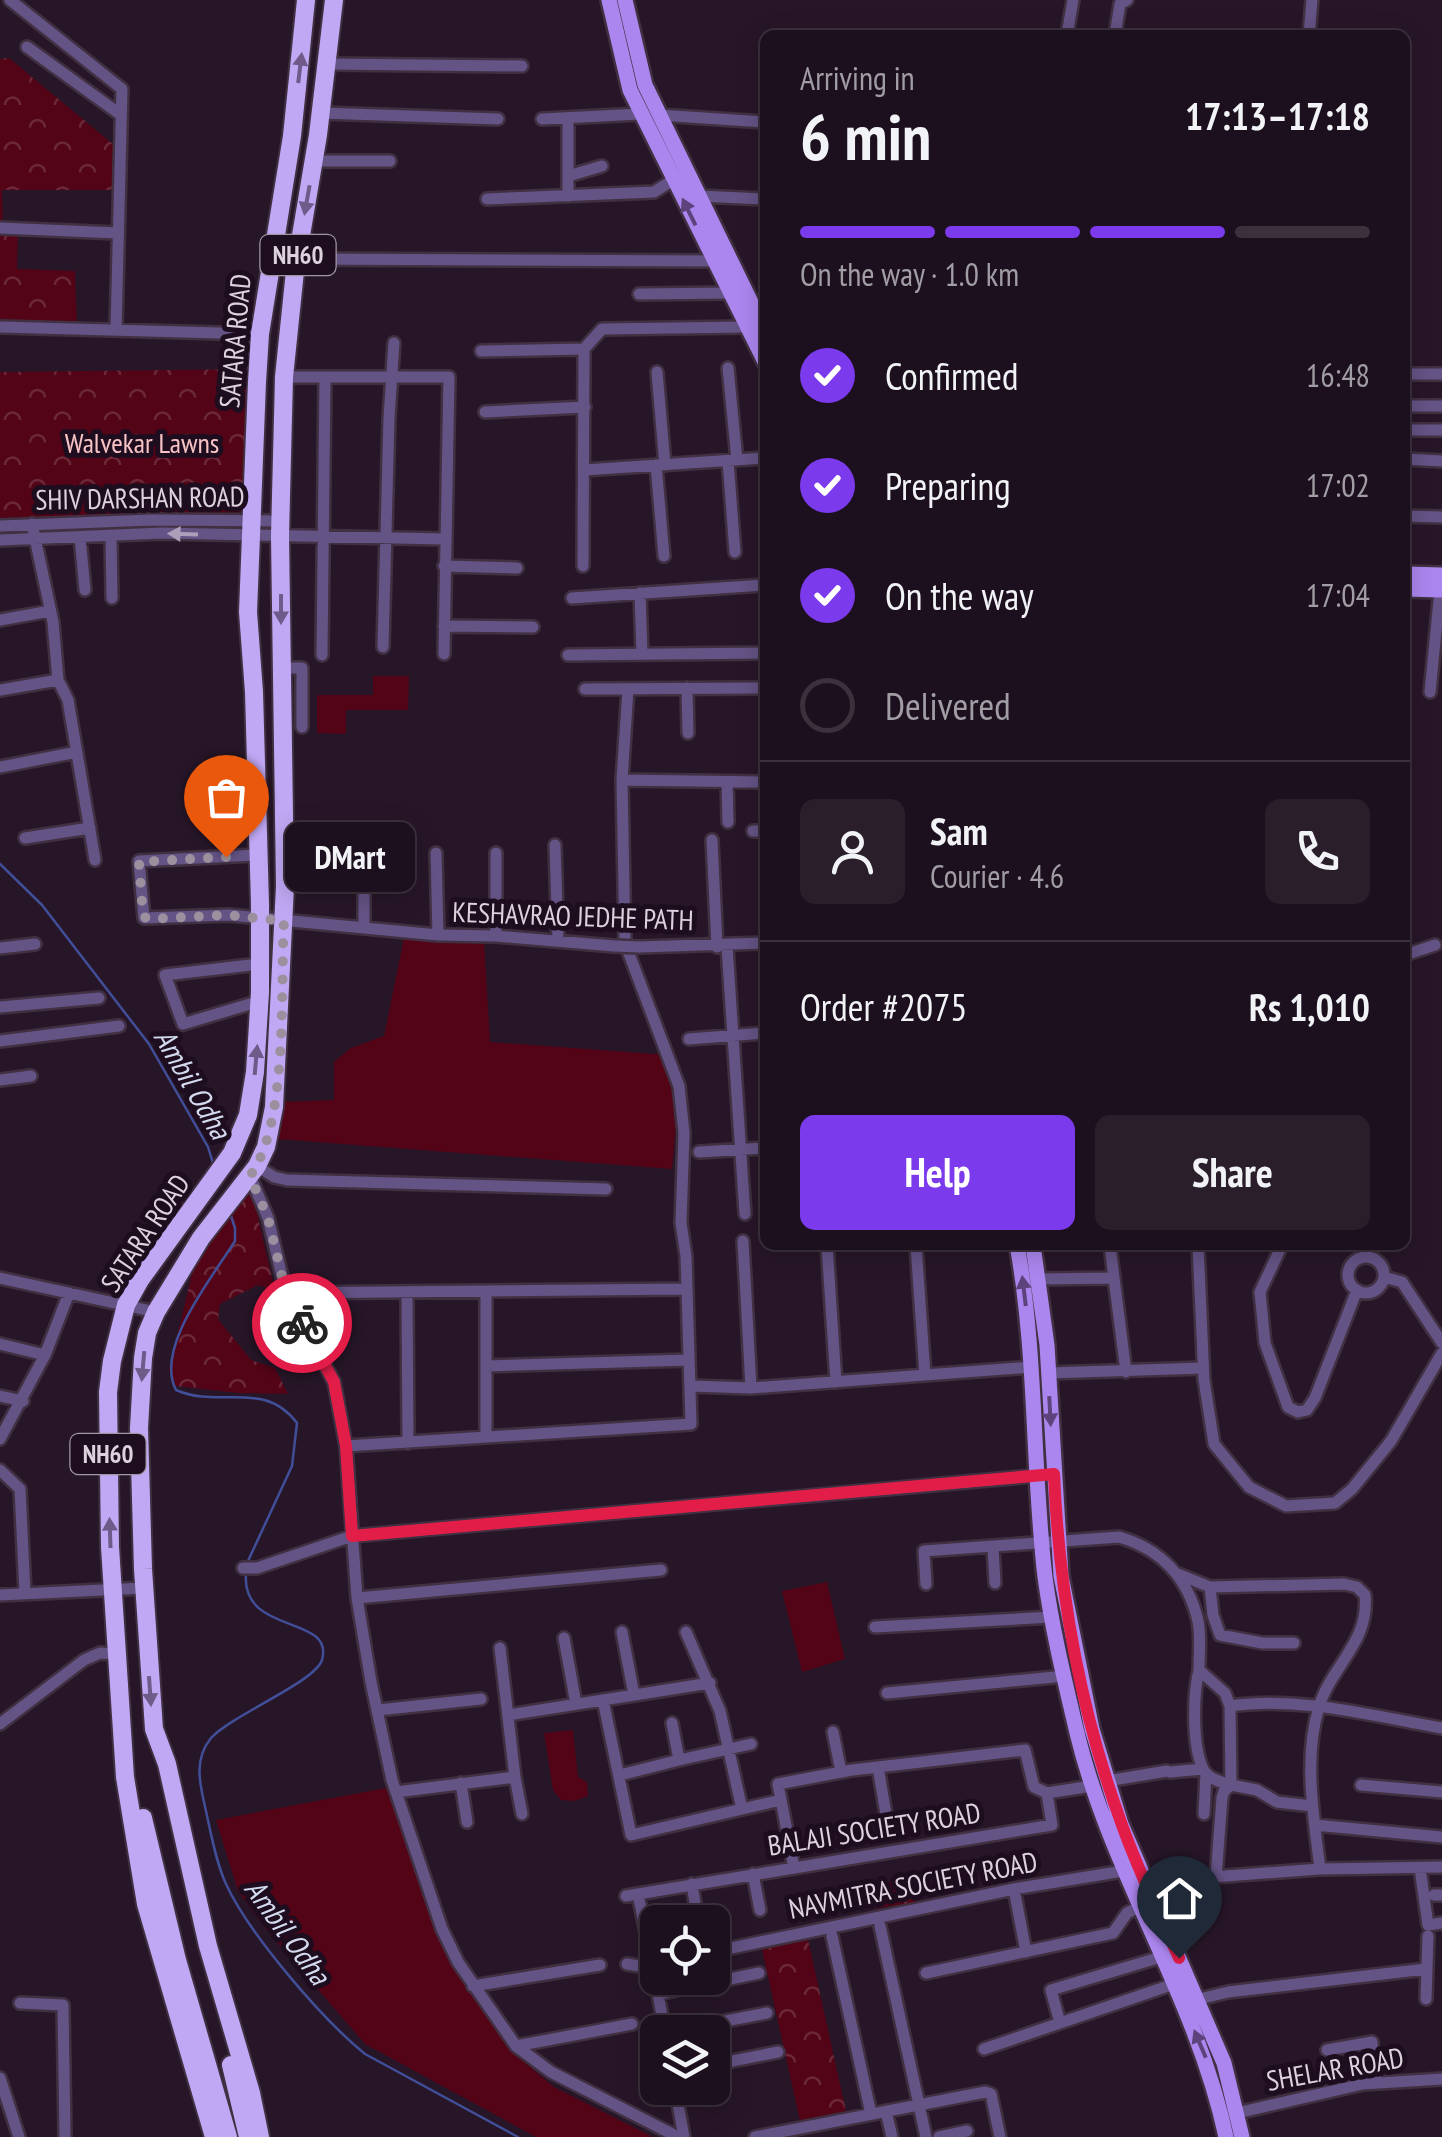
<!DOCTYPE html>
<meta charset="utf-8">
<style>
:root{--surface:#1d101e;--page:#2a1e2b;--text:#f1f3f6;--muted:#a09da4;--line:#3b303c;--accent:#7c3aed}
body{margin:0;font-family:"PT Sans Narrow",sans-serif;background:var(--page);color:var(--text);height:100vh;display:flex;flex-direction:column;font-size:38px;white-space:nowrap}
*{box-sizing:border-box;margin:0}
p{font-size:32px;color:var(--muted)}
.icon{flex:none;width:55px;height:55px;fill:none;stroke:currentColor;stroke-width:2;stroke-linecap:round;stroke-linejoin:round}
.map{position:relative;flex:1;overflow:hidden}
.details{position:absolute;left:760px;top:30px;width:650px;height:1220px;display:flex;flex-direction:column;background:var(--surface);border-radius:15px;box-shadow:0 5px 25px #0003,0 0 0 2px var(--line)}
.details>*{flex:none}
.tools{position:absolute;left:640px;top:1905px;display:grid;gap:20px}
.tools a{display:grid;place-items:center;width:90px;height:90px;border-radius:15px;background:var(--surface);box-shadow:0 5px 25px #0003,0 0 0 2px var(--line);font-size:50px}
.pin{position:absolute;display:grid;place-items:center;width:85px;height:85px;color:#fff;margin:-102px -42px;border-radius:50% 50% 50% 0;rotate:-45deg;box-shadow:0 0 10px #0007}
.pin .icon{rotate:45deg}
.courier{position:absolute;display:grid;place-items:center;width:100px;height:100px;margin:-50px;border:8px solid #e11d48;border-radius:50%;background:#fff;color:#222;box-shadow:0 2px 12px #0007}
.bubble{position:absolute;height:70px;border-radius:15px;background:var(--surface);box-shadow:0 5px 25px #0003,0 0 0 2px var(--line);font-size:32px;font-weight:700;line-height:70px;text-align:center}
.overview em{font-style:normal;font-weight:700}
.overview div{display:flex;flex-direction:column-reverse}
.overview{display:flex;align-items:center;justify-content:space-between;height:170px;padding:0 40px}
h1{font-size:65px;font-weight:700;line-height:75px}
.bar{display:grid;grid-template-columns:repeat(4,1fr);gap:15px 10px;align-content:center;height:120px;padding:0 40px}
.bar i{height:12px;border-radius:8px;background:var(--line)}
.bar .current{background:var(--accent)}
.bar p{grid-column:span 4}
.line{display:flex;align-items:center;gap:25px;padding:0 40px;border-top:2px solid var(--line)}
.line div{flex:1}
.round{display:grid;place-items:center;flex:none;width:105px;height:105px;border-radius:15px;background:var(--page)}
ol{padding:0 40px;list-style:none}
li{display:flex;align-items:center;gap:30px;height:110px}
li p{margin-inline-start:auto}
li .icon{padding:10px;border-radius:50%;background:var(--accent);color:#fff;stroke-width:4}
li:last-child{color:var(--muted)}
li i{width:55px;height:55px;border:5px solid var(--line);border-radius:50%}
.primary-button{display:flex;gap:20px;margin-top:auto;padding:20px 40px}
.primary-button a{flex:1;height:115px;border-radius:15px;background:var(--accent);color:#fff;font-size:40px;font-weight:700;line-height:115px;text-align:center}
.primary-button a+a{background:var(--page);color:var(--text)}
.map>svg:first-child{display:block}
</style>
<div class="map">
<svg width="1442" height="2137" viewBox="0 0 1442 2137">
<defs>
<pattern id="park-crowns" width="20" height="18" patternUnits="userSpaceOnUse" patternTransform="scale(2.5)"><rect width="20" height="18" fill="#530417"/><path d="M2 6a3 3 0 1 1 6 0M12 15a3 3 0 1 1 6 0" fill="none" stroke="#6b2838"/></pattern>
</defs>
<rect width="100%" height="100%" fill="#271628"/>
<path fill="#530417" d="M373,676H409L408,710H346V734L317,733V695H373Z
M404,938L484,940L490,1042L668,1055L676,1125L672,1169L277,1139L279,1102L334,1100V1062L351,1048L384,1036Z
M827,1582L845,1659L802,1672L782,1591Z
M573,1730L578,1777L587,1782L588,1796L574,1801L561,1800L553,1790L544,1733Z
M386,1788L449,1960L511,2051L554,2087L653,2137H536L365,2044L270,1934L238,1891L216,1820Z"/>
<path fill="url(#park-crowns)" d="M9,58L114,145L113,190H2L3,229H18L17,269L75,271L77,326H0V59Z
M257,369L251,512L0,518V372Z
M247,1191L253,1196L275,1291L258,1285L220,1304L218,1319L251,1360L275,1368L288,1394L237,1393L176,1386L169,1370L195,1261Z
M909,1879L915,1903L875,1908L869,1886Z
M807,1935L846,2111L800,2121L761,1945Z"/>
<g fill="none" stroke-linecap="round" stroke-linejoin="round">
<path stroke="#414e98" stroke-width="2.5" d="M0,864L42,905L149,1044L208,1147L213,1163
M230,1213L235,1228V1241C212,1278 154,1348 176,1390C219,1409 264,1379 297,1423L292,1466L248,1561
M246,1574C241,1636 335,1614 322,1660C315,1682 232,1715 211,1738C193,1760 200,1785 206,1811C211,1834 216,1862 226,1884C249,1934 322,2019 365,2054L518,2137"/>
<defs>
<path id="minor" d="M10,0L122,89L116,330
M1067,35L1073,0
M1115,35L1120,4L1127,0
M1309,35L1312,0
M27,47L121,115
M328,64L522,66
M321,113L498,119
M659,115L765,122
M568,118V196
M542,119L640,114
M314,161H390
M568,176L602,166
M699,196L765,199
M487,199L654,192L673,180
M0,228L117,233
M297,259L713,261
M639,294L729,293
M0,327L260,334
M481,351L584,349L602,329L746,327
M728,368L737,460
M657,372L665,465
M1405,374H1442
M284,377H449L444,654
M1405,406H1442
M485,412L585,407
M1405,430H1442
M1405,459L1442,461
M728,461L735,552
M656,465L664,556
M584,470L765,458
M1405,516L1442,517
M32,524L53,622L58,680L68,700L95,860
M0,526L151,520L280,521
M111,535L112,598
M80,537L85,590
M0,540L162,533L444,539
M444,566L517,568
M583,566L584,349
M640,593L642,654
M572,598L765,585
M0,620L50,611
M444,626L533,627
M383,647L389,418L394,343
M322,655L325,377
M568,655L765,653
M281,668H302V727
M687,688L688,733
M585,689L765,688
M0,690L58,680
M1430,692L1440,590
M0,767L77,752
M622,780L765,782
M727,782L728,822
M753,831H765
M25,838L90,828
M712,840L717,947
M555,845L558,941
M436,853L438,935
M496,853V936
M258,855L139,861L144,918L229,915L438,935L496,936L614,946
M364,928V859
M639,947L765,943
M727,947L745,1214
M0,948L35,944
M1405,955L1435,945
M259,964L165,975L183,1024L260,1001
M0,1007L99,998
M689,1039L765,1033
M0,1041L119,1026
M0,1080L31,1076
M699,1152L765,1148
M257,1166L274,1177L287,1180L606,1189
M250,1176L268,1218L286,1293L334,1382L346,1446L357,1598L371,1682L392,1780L442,1929L458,1962L516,2046L551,2072L678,2137
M743,1241L751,1388
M827,1245L836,1382
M916,1245L925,1375
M1198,1245L1204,1380L1214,1444L1249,1487L1286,1506L1335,1503L1352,1489L1391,1441L1442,1353
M1282,1245L1260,1292L1265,1343L1288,1407L1298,1412L1307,1410L1315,1398L1357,1290
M1348 1275a18 18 0 1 1 36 0a18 18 0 1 1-36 0Z
M1384,1277L1402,1282L1442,1343
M0,1278L156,1312
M1114,1278L1126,1372
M1039,1279L1114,1278L1110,1245
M486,1291V1437
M286,1293L686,1289
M407,1293L408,1443
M0,1344L45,1355
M486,1366L689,1360
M1048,1373L1203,1368
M690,1386L751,1388L1032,1367
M0,1396L23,1401
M0,1439L45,1355L69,1293
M346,1446L691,1424L686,1256L681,1223L684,1133L679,1086L625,943L622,780L628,689
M0,1470L20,1489L25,1593
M993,1548L995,1583
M243,1568H257L352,1536L1045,1475
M1178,1574L1210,1587L1344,1584L1357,1587L1365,1595C1370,1642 1331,1666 1319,1707C1303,1758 1314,1818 1320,1869
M926,1584L924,1551L1119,1537C1161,1549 1188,1578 1198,1621C1201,1636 1199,1655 1199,1670L1225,1693L1230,1706C1301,1696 1372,1716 1442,1728
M1210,1587L1213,1615L1220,1635L1262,1643H1294
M0,1595L144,1588
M357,1598L661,1570
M875,1627L1052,1617
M622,1632L634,1695
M686,1632L720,1711L742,1809
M564,1638L576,1704
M1199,1670C1193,1695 1192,1745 1203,1769C1208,1779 1221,1782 1231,1785L1224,1791L1222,1798L1216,1877
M887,1693L1065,1676
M603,1700L631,1835L781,1800
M1230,1706L1231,1785L1257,1790L1277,1802L1312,1806
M378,1710L481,1699
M508,1715L710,1683
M672,1723L679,1760L751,1744
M0,1724L84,1660L100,1653L116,1654
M833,1732L841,1772
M878,1767L886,1814
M1170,1772L1203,1769
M620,1775L679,1760
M515,1777L522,1814
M1107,1781L1167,1771
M461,1783L467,1822
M1361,1785L1442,1792
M396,1792L515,1777L500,1648
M1204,1814L1206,1773
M1315,1825L1442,1837
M794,1868L778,1784L852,1770L1025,1750L1034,1787L1047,1793
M1420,1868L1428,1925L1442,1923
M753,1874L760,1910
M1145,1882L1320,1869L1442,1867
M692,1884L698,1922
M1014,1889L1026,1952
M638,1894L646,1933
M1434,1895H1442
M626,1896L1052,1825L1047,1793L1092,1786
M880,1926L926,2137
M832,1936L871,2114
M712,1952L1014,1889L1123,1871
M627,1964L645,1967L658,1964
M926,1973L1113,1933L1127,1913L1139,1907
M473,1986L600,1965
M1426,1999L1428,1936
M1191,2001L1228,1992L1426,1969
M20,2003L63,2005L65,2137
M1060,2023L1051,1990L1161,1957
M665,2032L658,1994L759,1973
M668,2032L767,2013
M516,2046L632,2024
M984,2049L1174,1984
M1327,2050L1372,2042L1376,2082
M712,2065L778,2052
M0,2078L19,2137
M675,2088L684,2137
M886,2111L892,2137
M1237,2113L1363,2084L1442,2079
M755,2137L985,2092L991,2094L1000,2137
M939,2137L967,2131"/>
<path id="major" d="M609,0L630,90L765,362
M625,0L645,85L765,331
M1405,574L1442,575
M1405,589L1442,590
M1017,1245C1037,1355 1032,1466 1045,1577C1052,1629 1065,1682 1077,1733C1111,1874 1196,1996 1226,2137
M1033,1245L1047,1345L1061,1576L1092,1729L1121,1824L1224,2063L1242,2137"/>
<path id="highway" d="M143,1818L177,1960L228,2137
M231,2065L248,2137
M214,2137L146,1904L125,1777L110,1547L108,1392L112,1361L126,1305L140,1280L232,1153L248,1115L255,1072L260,992V904L254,692L248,612L257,382L260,334L292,136L306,0
M260,2137L251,2093L208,1946L167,1764L154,1729L143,1569L139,1428L143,1358L147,1333L156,1312L201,1238L257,1166L266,1147L274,1107L285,886L280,536L284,377L295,271L318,135L334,0"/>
</defs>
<use href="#minor" stroke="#403041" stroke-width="16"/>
<use href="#major" stroke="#403041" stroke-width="20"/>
<use href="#highway" stroke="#403041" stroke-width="22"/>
<use href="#minor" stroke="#645385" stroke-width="11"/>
<use href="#major" stroke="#ac86ef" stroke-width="15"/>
<use href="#highway" stroke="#c1a8f4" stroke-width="18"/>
<defs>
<path id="minor-bridge" d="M614,946L639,947"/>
</defs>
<use href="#minor-bridge" stroke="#403041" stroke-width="16" stroke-linecap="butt"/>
<use href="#minor-bridge" stroke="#645385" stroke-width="11"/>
</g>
<defs><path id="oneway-solid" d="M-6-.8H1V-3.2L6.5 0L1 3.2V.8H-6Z" transform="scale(2.5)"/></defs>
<g fill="#6f5a89">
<use href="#oneway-solid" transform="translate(300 68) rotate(-83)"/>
<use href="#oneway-solid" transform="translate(307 200) rotate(100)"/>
<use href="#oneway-solid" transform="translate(281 609) rotate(90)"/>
<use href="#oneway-solid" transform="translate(256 1060) rotate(-85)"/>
<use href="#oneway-solid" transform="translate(143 1366) rotate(95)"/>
<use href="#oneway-solid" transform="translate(110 1533) rotate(-92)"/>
<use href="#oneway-solid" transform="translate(150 1691) rotate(86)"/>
</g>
<g fill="#5d437c">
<use href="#oneway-solid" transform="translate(689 212) rotate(-116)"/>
<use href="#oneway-solid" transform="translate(1024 1291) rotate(-97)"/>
<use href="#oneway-solid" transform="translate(1050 1411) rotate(87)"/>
<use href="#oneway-solid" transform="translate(1200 2044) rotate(-113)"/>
</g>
<use fill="#ad9fba" href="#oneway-solid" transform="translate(183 534) rotate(-178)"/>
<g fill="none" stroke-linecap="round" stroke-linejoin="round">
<path stroke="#9d909e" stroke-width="10" stroke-dasharray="0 18" d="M226,857L139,862L143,916L148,919L228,915L284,921C280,988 289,1123 250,1176L268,1218L286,1293L302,1323"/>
<path stroke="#e11d48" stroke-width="12" d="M302,1323L334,1382L346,1446L352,1536L1054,1474C1059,1593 1081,1713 1122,1825C1138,1870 1159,1914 1179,1958"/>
</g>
<g text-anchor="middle" stroke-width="10" stroke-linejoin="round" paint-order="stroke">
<g fill="#1d0d1e" stroke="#a396a4" stroke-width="2.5">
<rect x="260.5" y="235" width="75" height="40" rx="8"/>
<rect x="70.5" y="1434" width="75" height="40" rx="8"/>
</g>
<g font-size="25" font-weight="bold" fill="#ddd1dd">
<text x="298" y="264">NH60</text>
<text x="108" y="1463">NH60</text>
</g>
<g font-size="28" fill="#ddd1dd" stroke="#1d0d1e">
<text transform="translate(235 341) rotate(-85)" y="10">SATARA ROAD</text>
<text transform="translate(140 498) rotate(-1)" y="10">SHIV DARSHAN ROAD</text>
<text transform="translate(573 916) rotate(2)" y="10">KESHAVRAO JEDHE PATH</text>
<text transform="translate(145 1233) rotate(-56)" y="10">SATARA ROAD</text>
<text transform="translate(874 1829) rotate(-9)" y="10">BALAJI SOCIETY ROAD</text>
<text transform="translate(913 1885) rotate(-11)" y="10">NAVMITRA SOCIETY ROAD</text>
<text transform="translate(1335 2069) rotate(-10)" y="10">SHELAR ROAD</text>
</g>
<g font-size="28" fill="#f7c3c5" stroke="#1d0d1e">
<text x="142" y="453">Walvekar Lawns</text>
</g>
<g font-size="30" font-style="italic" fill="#d3daef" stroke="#1d0d1e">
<text transform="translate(192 1084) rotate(60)" y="10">Ambil Odha</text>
<text transform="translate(287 1932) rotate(54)" y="10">Ambil Odha</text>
</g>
</g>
</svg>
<div class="tools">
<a><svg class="icon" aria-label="locate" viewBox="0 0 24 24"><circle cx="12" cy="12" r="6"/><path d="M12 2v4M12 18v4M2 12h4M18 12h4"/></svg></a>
<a><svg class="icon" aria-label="layers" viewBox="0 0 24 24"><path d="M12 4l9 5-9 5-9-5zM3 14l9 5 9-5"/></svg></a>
</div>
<div class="pin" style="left:226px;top:857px;background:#ea580c"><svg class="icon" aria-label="bag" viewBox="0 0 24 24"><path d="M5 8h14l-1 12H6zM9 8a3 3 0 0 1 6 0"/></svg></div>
<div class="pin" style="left:1179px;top:1958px;background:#1f2937"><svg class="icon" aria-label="home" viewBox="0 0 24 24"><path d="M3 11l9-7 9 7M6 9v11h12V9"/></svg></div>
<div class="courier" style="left:302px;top:1323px"><svg class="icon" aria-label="bike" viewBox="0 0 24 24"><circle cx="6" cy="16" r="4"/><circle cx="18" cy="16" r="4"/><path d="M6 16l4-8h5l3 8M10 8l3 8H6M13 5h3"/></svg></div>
<div class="bubble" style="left:285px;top:822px;width:130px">DMart</div>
<section class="details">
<div class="overview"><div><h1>6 min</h1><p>Arriving in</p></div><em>17:13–17:18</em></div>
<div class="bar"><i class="current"></i><i class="current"></i><i class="current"></i><i></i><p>On the way · 1.0 km</p></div>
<ol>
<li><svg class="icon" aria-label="check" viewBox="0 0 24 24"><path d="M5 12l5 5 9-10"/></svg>Confirmed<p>16:48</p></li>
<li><svg class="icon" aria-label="check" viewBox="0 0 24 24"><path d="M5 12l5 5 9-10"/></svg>Preparing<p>17:02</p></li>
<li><svg class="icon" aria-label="check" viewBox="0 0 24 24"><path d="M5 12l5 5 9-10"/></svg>On the way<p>17:04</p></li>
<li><i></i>Delivered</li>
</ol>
<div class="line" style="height:180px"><a class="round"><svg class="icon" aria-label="person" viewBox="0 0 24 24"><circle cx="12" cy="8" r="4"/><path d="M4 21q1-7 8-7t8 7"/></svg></a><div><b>Sam</b><p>Courier · 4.6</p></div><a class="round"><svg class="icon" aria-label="phone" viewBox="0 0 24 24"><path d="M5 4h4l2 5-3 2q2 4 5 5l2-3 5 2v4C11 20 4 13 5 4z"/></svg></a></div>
<div class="line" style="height:130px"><div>Order #2075</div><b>Rs 1,010</b></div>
<div class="primary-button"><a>Help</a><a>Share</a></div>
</section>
</div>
